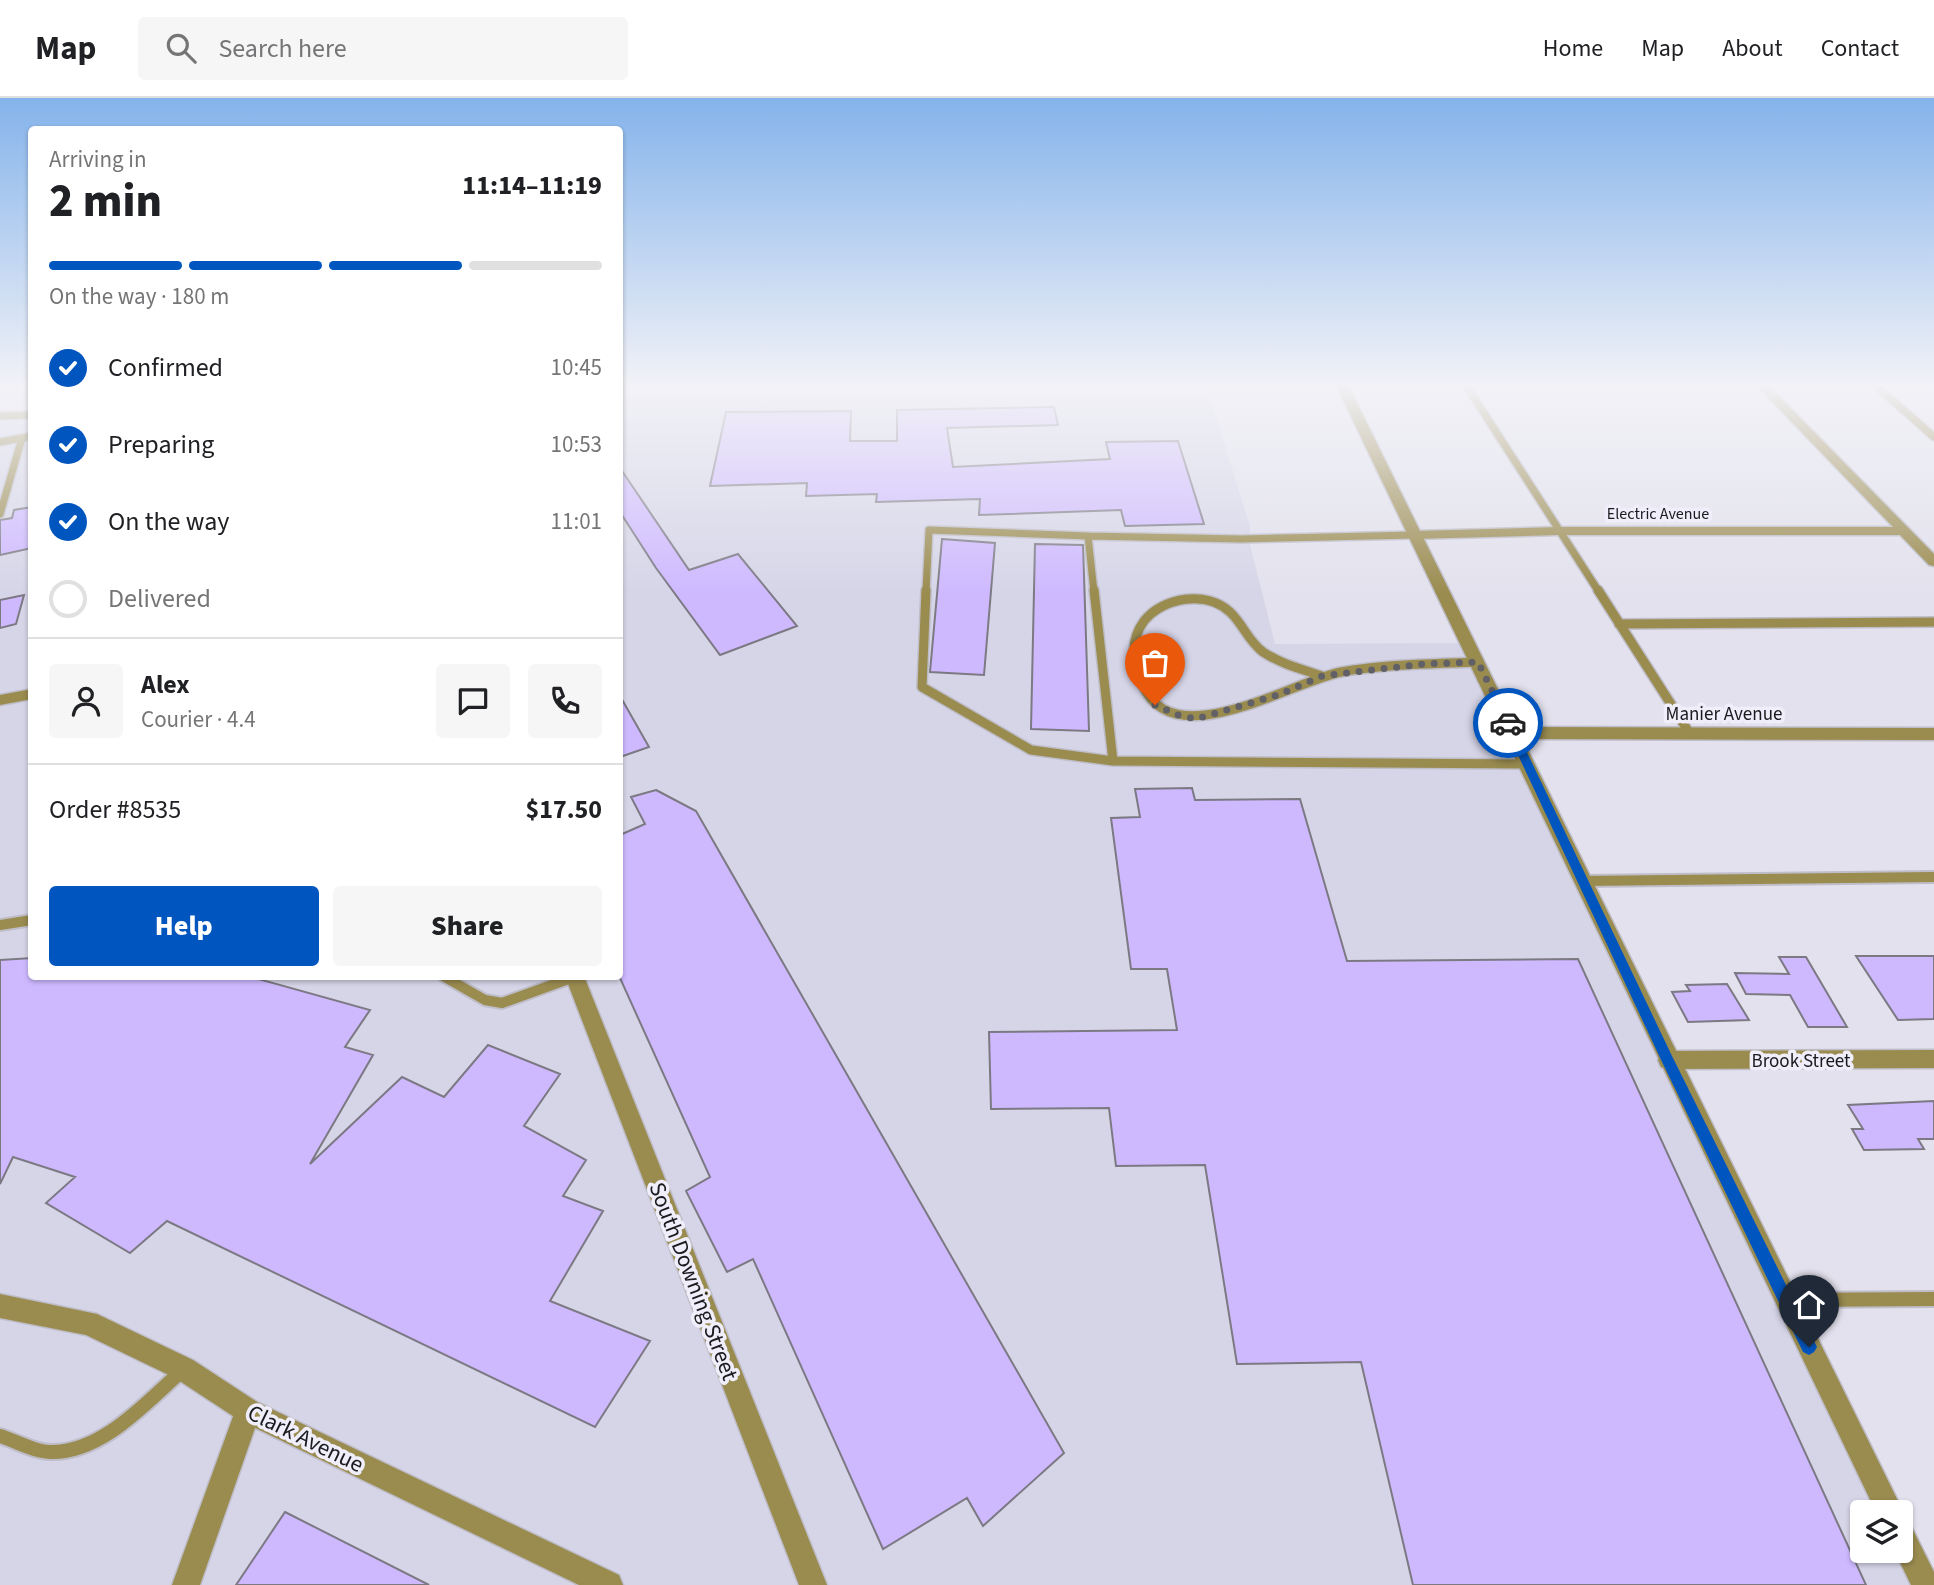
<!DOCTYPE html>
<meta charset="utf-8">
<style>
:root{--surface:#fff;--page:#f6f6f6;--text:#202124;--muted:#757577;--line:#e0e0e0;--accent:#0055bf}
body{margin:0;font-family:"Source Sans 3",sans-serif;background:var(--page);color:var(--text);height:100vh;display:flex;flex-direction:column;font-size:26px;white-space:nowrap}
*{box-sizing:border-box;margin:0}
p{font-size:23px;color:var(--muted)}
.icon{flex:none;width:38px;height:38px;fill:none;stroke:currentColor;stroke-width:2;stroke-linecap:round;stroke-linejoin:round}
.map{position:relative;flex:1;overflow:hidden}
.side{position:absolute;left:28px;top:28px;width:595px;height:854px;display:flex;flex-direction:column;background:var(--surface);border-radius:7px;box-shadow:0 2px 5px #0004}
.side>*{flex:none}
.buttons{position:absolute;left:1850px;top:1402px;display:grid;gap:14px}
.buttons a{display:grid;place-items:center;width:63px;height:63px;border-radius:7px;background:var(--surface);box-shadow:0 2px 5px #0004;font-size:35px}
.pin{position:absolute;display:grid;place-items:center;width:60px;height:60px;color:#fff;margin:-72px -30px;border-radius:50% 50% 50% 0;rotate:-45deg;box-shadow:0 0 7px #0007}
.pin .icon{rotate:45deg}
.courier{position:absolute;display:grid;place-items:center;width:70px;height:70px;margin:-35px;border:5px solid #0055bf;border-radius:50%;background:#fff;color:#222;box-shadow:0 2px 9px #0007}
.head em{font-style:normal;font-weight:800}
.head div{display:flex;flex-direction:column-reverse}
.head{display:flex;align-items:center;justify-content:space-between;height:119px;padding:0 21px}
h1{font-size:46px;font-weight:800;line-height:52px}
.bar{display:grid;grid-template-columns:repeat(4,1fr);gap:10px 7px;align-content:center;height:84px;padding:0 21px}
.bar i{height:9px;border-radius:5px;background:var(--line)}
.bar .on{background:var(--accent)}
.bar p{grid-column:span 4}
.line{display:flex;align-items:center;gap:18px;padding:0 21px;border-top:2px solid var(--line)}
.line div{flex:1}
.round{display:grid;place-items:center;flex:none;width:74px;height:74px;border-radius:7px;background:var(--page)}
ol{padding:0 21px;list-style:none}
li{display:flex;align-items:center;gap:21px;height:77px}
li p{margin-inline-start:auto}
li .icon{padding:7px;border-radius:50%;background:var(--accent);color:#fff;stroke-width:4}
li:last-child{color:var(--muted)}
li i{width:38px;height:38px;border:4px solid var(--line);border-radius:50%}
.cta{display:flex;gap:14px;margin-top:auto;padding:14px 21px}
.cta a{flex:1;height:80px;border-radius:7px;background:var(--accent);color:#fff;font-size:28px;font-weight:800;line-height:80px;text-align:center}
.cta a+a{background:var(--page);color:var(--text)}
header{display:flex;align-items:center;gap:42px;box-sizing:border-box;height:98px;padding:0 35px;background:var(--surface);border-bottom:2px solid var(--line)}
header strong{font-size:33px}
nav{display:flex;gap:38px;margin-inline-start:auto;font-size:24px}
.search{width:490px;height:63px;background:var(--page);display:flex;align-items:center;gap:18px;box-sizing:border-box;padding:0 24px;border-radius:7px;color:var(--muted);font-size:26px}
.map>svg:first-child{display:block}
</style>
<header>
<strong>Map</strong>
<div class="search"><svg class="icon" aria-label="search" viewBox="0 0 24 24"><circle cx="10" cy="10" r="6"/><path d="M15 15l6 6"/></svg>Search here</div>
<nav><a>Home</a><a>Map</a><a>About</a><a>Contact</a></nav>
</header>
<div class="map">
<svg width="1934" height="1487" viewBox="0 0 1934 1487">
<rect width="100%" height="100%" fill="#e2e1ed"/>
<path fill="#d6d5e8" d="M620,287H1206L1250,428V447L1275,546L1468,545L1890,1414H1862V1452H1900L1926,1487H0V323L31,320L32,878H620Z"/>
<path fill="#ceb9ff" stroke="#7c7983" stroke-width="2" d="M1054,309L1058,327L947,330L953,369L1110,361L1106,344L1178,343L1204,426L1125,428L1121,412L979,417L980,401L876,404L877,396L806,398L807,385L710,388L726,314L851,313L850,343H897V312Z
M620,370L689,472L738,456L797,528L720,557L656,470L620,414Z
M32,409V450L0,457V422L12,420L14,412Z
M942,441L995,445L984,577L930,574Z
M1035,446L1083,447L1089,633L1031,631Z
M24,497L16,526L0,530V502Z
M620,598L649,649L620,659Z
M1192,690L1195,702L1300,701L1347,863L1578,861L1866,1487H1413L1361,1264L1237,1266L1205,1067L1116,1068L1109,1010L991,1011L989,934L1177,932L1167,871H1131L1111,720L1140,719L1135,691Z
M656,692L696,713L1064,1355L983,1428L967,1400L883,1451L753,1161L727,1174L686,1093L710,1079L620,880V737L645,726L631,699Z
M1856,858H1934V921L1898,922Z
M1779,859H1806L1847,929H1808L1790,897L1746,896L1735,875L1789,876Z
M32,860V878H248L370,912L345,949L373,957L310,1066L402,979L444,999L488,947L560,976L524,1028L586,1062L563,1098L603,1113L550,1203L650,1243L595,1329L167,1123L130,1155L46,1105L75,1079L13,1059L0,1086V862Z
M1727,886L1749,922L1688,924L1672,894L1690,893L1686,887Z
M1934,1003V1041H1918L1924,1051L1864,1052L1852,1031H1863L1848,1007Z
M285,1414L429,1487H236Z"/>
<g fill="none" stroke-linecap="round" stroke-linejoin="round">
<defs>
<path id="service-far3" d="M1466,287L1599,494
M1875,287L1934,339
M0,318L32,317
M0,344L32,338
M0,416L22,340
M926,494L929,432L1088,438
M1094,494L1088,438L1241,441L1414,437"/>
<path id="service-far2" d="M926,492L922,589L1031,652L1113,663
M1094,492L1113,663L1528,666
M1598,492L1690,636
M1619,526L1934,524
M1322,578C1302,571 1281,566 1263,554C1248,543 1243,526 1230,514C1207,492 1163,499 1144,523C1129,543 1133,567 1143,588C1174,658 1291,584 1341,574C1386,566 1432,566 1478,564"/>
<path id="service-far1" d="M1583,783L1934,779
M0,827L32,822
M443,878L485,902L502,905L574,879"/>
<path id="service" d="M1786,1202L1934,1201
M0,1338C16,1343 34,1354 52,1354C104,1354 147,1303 183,1272"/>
<path id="minor" d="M1756,287H1768L1934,456V468L1929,467L1900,437H1558L1414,441L1407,437L1414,433L1558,429H1893Z
M32,591V601L0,607V597Z
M1513,629L1934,630V642L1513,641L1505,635Z
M565,878H584L827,1487H799Z
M1934,952V970L1668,971L1661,969L1658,962L1661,955L1668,953Z
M248,1300L257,1304L261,1313L200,1487H172L235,1313L239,1304Z"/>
<path id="tertiary" d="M1336,287H1348L1899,1405L1903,1414L1900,1421V1414H1876Z
M0,1196L97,1216L193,1262L257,1304L619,1477L623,1487H579L239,1322L175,1280L86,1237L0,1220Z
M1900,1423L1910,1426L1934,1474V1487H1911L1894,1452H1900Z"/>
</defs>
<use href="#service-far3" stroke="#bebdc8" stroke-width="10"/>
<use href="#service-far2" stroke="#bebdc8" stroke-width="12"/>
<use href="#service-far1" stroke="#bebdc8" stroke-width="14"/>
<use href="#service" stroke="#bebdc8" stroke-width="18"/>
<use href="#minor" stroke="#bebdc8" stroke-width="3"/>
<use href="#tertiary" stroke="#bebdc8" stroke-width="3"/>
<use href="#service-far3" stroke="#9a8b4f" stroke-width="7"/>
<use href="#service-far2" stroke="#9a8b4f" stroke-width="9"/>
<use href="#service-far1" stroke="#9a8b4f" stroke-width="10"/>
<use href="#service" stroke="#9a8b4f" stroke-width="14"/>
<use href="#minor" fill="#9a8b4f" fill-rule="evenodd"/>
<use href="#tertiary" fill="#9a8b4f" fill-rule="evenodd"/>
</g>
<linearGradient id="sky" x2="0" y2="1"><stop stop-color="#84b3eb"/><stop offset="0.58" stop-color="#f2f2f7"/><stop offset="1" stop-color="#f2f2f7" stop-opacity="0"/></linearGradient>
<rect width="1934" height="495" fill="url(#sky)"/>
<path fill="#0055bf" d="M1505,623L1513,625L1672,958L1814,1243L1817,1249L1814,1254L1809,1257L1803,1254L1663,966L1503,625Z"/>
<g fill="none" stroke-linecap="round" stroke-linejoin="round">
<path stroke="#616066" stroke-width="7" stroke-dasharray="0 12.6" d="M1155,607L1178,617L1196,621L1278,597L1322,578L1423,566L1478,564L1508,625"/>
</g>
<g text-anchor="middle" stroke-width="7" stroke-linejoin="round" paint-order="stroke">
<g font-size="16" fill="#1b1a1e" stroke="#efeefa">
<text x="1658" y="421">Electric Avenue</text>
</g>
<g font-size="19" fill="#1b1a1e" stroke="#efeefa">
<text x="1724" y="622">Manier Avenue</text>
<text x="1801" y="969">Brook Street</text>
</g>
<g font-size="23" fill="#1b1a1e" stroke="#efeefa">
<text transform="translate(694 1183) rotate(69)" y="8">South Downing Street</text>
<text transform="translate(306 1340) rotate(26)" y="8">Clark Avenue</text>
</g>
</g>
</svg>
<div class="buttons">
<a><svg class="icon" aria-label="layers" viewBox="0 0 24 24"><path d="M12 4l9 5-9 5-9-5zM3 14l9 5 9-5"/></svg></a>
</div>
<div class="pin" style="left:1155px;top:607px;background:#ea580c"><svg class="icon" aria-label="bag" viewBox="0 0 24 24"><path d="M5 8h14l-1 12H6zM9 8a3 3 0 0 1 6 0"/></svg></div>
<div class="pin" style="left:1809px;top:1249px;background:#1f2937"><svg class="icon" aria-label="home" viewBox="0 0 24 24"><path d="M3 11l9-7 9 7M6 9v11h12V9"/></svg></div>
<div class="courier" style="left:1508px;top:625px"><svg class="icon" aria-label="car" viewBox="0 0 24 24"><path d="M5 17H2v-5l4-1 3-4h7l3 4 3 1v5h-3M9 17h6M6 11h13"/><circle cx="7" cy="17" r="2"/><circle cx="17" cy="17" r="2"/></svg></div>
<section class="side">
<div class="head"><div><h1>2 min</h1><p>Arriving in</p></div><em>11:14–11:19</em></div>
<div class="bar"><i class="on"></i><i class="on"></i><i class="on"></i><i></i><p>On the way · 180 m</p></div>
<ol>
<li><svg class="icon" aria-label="check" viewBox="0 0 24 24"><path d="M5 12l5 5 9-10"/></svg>Confirmed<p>10:45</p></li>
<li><svg class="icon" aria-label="check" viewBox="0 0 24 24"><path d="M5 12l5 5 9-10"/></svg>Preparing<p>10:53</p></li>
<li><svg class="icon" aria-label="check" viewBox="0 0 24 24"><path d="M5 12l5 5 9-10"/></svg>On the way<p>11:01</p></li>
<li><i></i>Delivered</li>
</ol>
<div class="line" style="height:126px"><a class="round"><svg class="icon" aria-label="person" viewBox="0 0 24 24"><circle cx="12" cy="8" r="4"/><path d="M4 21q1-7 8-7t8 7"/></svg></a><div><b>Alex</b><p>Courier · 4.4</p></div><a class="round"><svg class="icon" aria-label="chat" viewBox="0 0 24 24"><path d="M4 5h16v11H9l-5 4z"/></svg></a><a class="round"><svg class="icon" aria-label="phone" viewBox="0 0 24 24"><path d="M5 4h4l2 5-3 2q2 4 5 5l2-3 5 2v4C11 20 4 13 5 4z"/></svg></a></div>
<div class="line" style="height:91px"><div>Order #8535</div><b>$17.50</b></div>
<div class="cta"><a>Help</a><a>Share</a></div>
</section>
</div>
